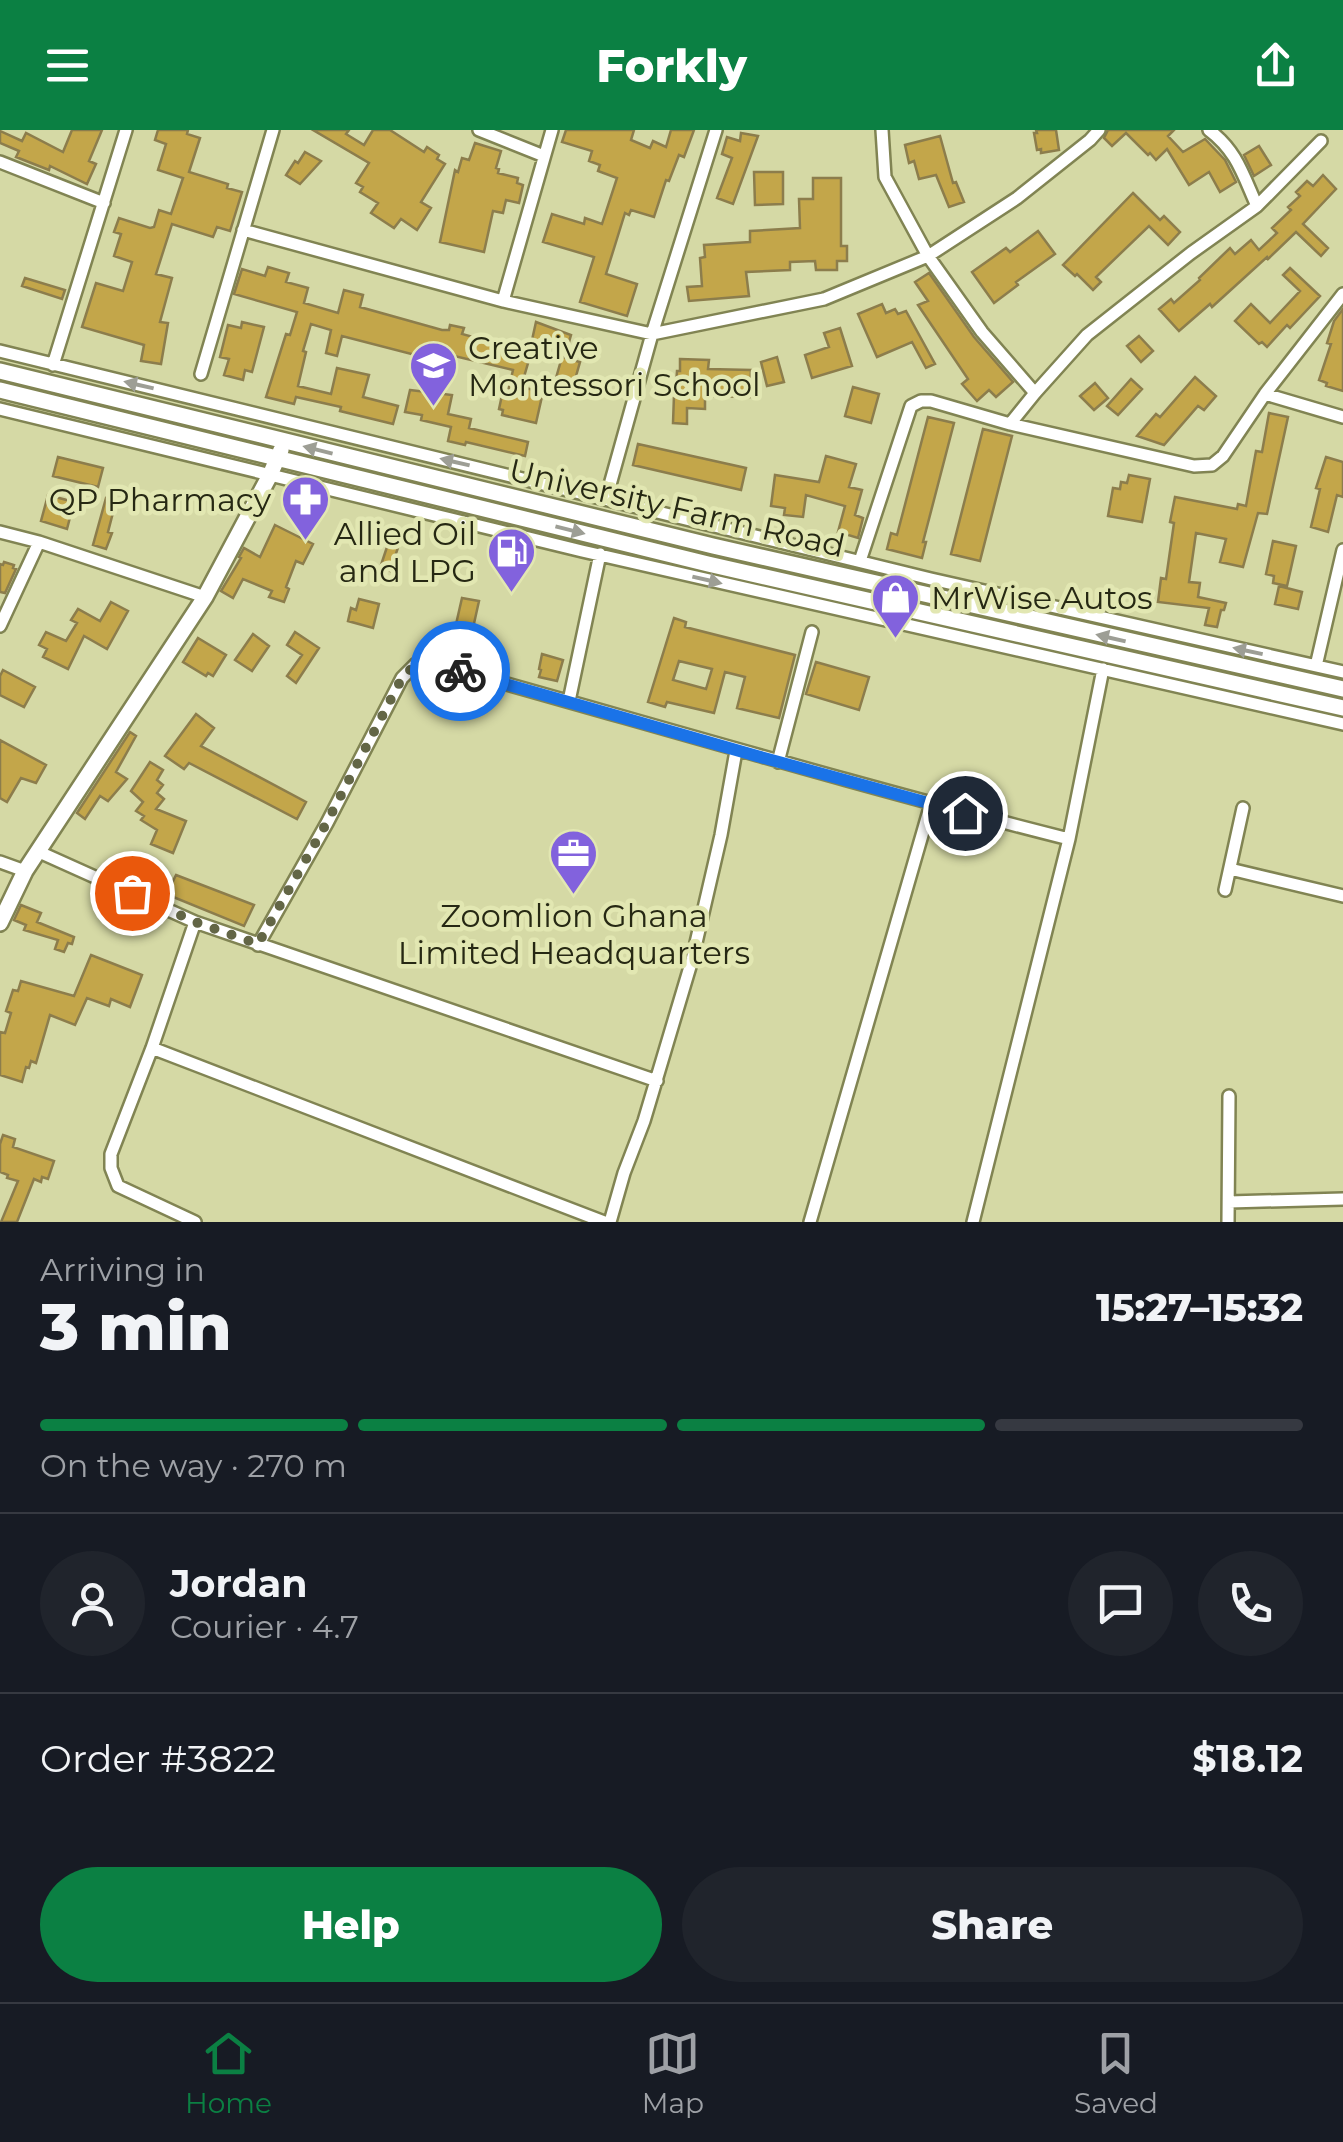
<!DOCTYPE html>
<meta charset="utf-8">
<style>
:root{--surface:#171b24;--page:#20242c;--text:#f1f3f6;--muted:#9ea1a6;--line:#363941;--accent:#0b8043}
body{margin:0;font-family:Montserrat,sans-serif;background:var(--page);color:var(--text);height:100vh;display:flex;flex-direction:column;font-size:38px;white-space:nowrap}
*{box-sizing:border-box;margin:0}
p{font-size:32px;color:var(--muted)}
.icon{flex:none;width:55px;height:55px;fill:none;stroke:currentColor;stroke-width:2;stroke-linecap:round;stroke-linejoin:round}
.map{position:relative;height:1092px;overflow:hidden}
.sheet{display:flex;flex-direction:column;background:var(--surface);flex:1}
.sheet>*{flex:none}
.pin{position:absolute;display:grid;place-items:center;width:85px;height:85px;color:#fff;margin:-42px;border:5px solid #fff;border-radius:50%;box-shadow:0 2px 10px #0007}
.courier{position:absolute;display:grid;place-items:center;width:100px;height:100px;margin:-50px;border:8px solid #1a73e8;border-radius:50%;background:#fff;color:#222;box-shadow:0 2px 12px #0007}
.overview em{font-style:normal;font-weight:800}
.overview div{display:flex;flex-direction:column-reverse}
.overview{display:flex;align-items:center;justify-content:space-between;height:170px;padding:0 40px}
h1{font-size:65px;font-weight:800;line-height:75px}
.bar{display:grid;grid-template-columns:repeat(4,1fr);gap:15px 10px;align-content:center;height:120px;padding:0 40px}
.bar i{height:12px;border-radius:8px;background:var(--line)}
.bar .selected{background:var(--accent)}
.bar p{grid-column:span 4}
.line{display:flex;align-items:center;gap:25px;padding:0 40px;border-top:2px solid var(--line)}
.line div{flex:1}
.round{display:grid;place-items:center;flex:none;width:105px;height:105px;border-radius:52px;background:var(--page)}
.button{display:flex;gap:20px;margin-top:auto;padding:20px 40px}
.button a{flex:1;height:115px;border-radius:60px;background:var(--accent);color:#fff;font-size:40px;font-weight:800;line-height:115px;text-align:center}
.button a+a{background:var(--page);color:var(--text)}
header{display:flex;justify-content:space-between;align-items:center;height:130px;padding:0 40px;background:var(--accent);color:#fff;font-size:45px;font-weight:800}
.tab-bar{display:flex;justify-content:space-around;align-items:center;height:140px;border-top:2px solid var(--line);background:var(--surface);font-size:28px;color:var(--muted)}
.tab-bar a{display:grid;justify-items:center;gap:5px}
.tab-bar .selected{color:var(--accent)}
.map>svg:first-child{display:block}
</style>
<header><svg class="icon" aria-label="menu" viewBox="0 0 24 24"><path d="M4 6h16M4 12h16M4 18h16"/></svg>Forkly<svg class="icon" aria-label="share" viewBox="0 0 24 24"><path d="M12 15V3M7 8l5-5 5 5M5 13v7h14v-7"/></svg></header>
<div class="map">
<svg width="1343" height="1092" viewBox="0 0 1343 1092">
<rect width="100%" height="100%" fill="#d5d9a5"/>
<path fill="#c3a64a" stroke="#8c7d4c" stroke-width="2.5" fill-rule="evenodd" d="M72,0H102L89,31L96,34L87,54L50,36L49,40L16,27L19,21L0,13V1L22,11L26,3L63,22Z
M158,0H188L187,4L200,8L189,42L228,54L227,58L242,62L230,101L217,97L213,107L172,94L156,144L172,148L160,192L168,193L161,234L141,231L144,215L82,197L96,153L123,161L132,132L114,126L121,104L114,102L119,88L150,98L154,97L159,80L171,84L183,48L158,40L166,14L155,10Z
M313,0H349L346,4L364,15L373,0H390L424,22L427,17L439,25L437,29L445,34L421,72L431,78L417,100L401,89L394,98L371,83L378,73L360,62L363,57L356,53L369,33Z
M566,0H634L631,10L650,18L653,11L666,17L671,0H694L684,27L679,25L669,51L666,50L654,87L631,80L629,85L625,83L606,144L637,154L627,186L580,172L594,127L543,112L552,84L584,94L585,88L602,94L617,48L598,41L600,35L589,31L592,21L562,12Z
M1036,0H1056L1059,20L1041,23V19L1037,20L1034,3H1037Z
M1108,0H1174L1168,6L1183,22L1205,9L1225,30L1236,52L1220,62L1209,42L1189,55L1167,19L1156,30L1150,23L1148,25L1126,3L1112,16L1104,8Z
M741,3L758,6L733,74L717,68L732,28L722,24L727,7L740,11Z
M940,6L953,53L956,52L964,72L949,77L936,45L919,49L914,31L909,33L905,15Z
M475,13L501,21L496,38L499,39L498,43L518,48L517,53L523,55L519,73L506,70L503,83L493,81L484,122L440,112L455,40L458,42L462,28L469,30Z
M1259,16L1271,35L1254,46L1244,25Z
M305,22L321,31L300,54L286,45L295,31L298,33Z
M754,42H783V74L755,75Z
M1323,45L1336,59L1303,94L1328,118L1321,126L1296,102L1268,129L1267,127L1212,177L1210,174L1179,201L1159,179L1171,169L1174,173L1200,150L1199,148L1230,118L1235,124L1251,110L1259,120L1277,103L1272,98L1291,80L1288,77L1300,66L1296,62L1307,51L1313,56Z
M813,48H841V116H847V131H837V140H816L815,131L790,132V140L746,142L749,166L689,171L687,157L702,156L700,128L705,127L704,115L750,112V101L800,98L799,69H813Z
M1133,63L1160,90L1164,86L1180,102L1168,115L1149,96L1096,147L1101,152L1093,160L1077,144L1075,146L1063,135Z
M1038,101L1055,124L1016,152L1018,155L994,173L972,142L1006,118L1010,122Z
M268,137L289,143L286,152L308,158L304,173L338,183L344,160L363,165L360,177L442,200H449L450,195L464,198L462,204L531,223L521,257L543,262L536,293L502,285L503,280L499,279L502,265L507,266L513,240L425,219L423,227L342,206L337,226L326,223L331,200L311,194L303,221L306,222L298,256L331,264L337,238L369,245L363,267L398,276L393,294L340,281L341,277L296,267L294,274L266,267L286,204L290,205L297,182L234,164L242,139L265,146Z
M1290,138L1320,166L1290,198L1287,195L1267,217L1262,212L1259,214L1235,191L1251,174L1270,193L1300,161L1283,145Z
M929,143L974,207L1013,252L996,267L989,260L977,271L962,254L968,249L918,175L928,171L915,152Z
M25,148L65,160L62,169L22,156Z
M882,174L886,183L895,179L898,184L906,181L935,234L926,238L912,212L877,227L858,184Z
M1343,179V261L1326,256L1327,253L1319,250L1331,214L1327,213L1334,191Z
M242,192L264,197L252,242L245,240L243,250L224,245L229,229L220,227L228,195L241,198Z
M536,192L571,205L567,219L532,210Z
M840,198L852,236L812,248L805,225L829,217L824,203Z
M1139,206L1153,221L1141,232L1127,216Z
M562,227L580,232L572,260L554,255Z
M777,227L784,252L767,256L761,232Z
M680,229L709,230L708,239L751,240L750,267L705,266V279L687,278V294L673,293L674,265H670V255H676L677,241H680Z
M1195,247L1216,266L1204,280L1198,276L1164,315L1137,306L1156,284L1160,287Z
M1131,249L1142,259L1118,285L1107,276Z
M1095,253L1108,268L1094,280L1080,266Z
M853,257L879,264L871,293L845,286Z
M410,260L452,265L448,284L471,289L469,298L528,312L525,326L466,312L465,315L448,311L451,297L421,290L422,285L405,282Z
M1269,283L1288,287L1267,384L1258,383L1243,437L1220,432L1226,409L1196,403L1189,452L1200,453L1198,467L1226,473L1224,480H1221L1217,497L1205,495L1209,478L1158,472L1161,448L1166,449L1174,393L1170,392L1175,367L1237,379L1238,374L1246,376L1256,321L1262,322Z
M928,287L954,293L923,412H926L922,428L887,419L891,403L897,405Z
M983,299L1012,306L980,431L951,424Z
M638,314L746,338L741,360L633,335Z
M826,326L856,334L849,357L862,360L855,385L863,388L858,408L838,402L845,376L806,365L803,387L784,385L785,378L771,376L775,345L819,352Z
M58,327L103,338L98,357L53,346Z
M1326,327L1343,332V367L1337,365L1328,402L1311,397L1320,359L1316,358Z
M1129,345L1150,349L1142,392L1108,386L1113,358L1120,359L1121,352L1127,353Z
M48,365L74,372L67,399L41,391Z
M106,368L116,371L108,402L112,403L106,419L93,415Z
M275,395L313,414L303,434L296,431L286,457L289,459L284,472L269,467L272,461L243,449L233,468L221,461L241,428L239,427L244,418L260,427Z
M391,405L401,409L390,441L380,438Z
M1273,411L1296,416L1287,456L1273,453L1274,446L1266,444Z
M4,432L14,435L13,438L16,439L5,463L0,462V434L3,435Z
M1279,456L1302,462L1298,479L1275,474Z
M462,468L479,471L471,507L454,503Z
M359,469L379,474L373,498L348,491L351,478L356,480Z
M111,472L128,481L107,519L84,506L68,539L43,527L47,519L39,515L46,502L66,511L77,493L71,490L78,479L100,491Z
M674,488L686,492L685,497L795,525L779,588L737,578L745,547L725,542L714,583L667,572L665,577L648,572ZM679,531L712,539L706,559L673,550Z
M295,502L319,518L296,553L287,546L302,525L287,515Z
M253,504L269,516L252,541L235,530Z
M198,508L226,525L213,546L208,543L206,546L183,532Z
M542,524L563,530L557,551L539,547L541,540L539,539Z
M816,532L869,547L859,580L806,564Z
M3,540L35,557L24,577L0,565V546Z
M196,584L214,598L201,616L306,672L297,689L189,633L184,639L165,626Z
M130,602L136,606L116,642L127,649L108,671L100,666L85,689L77,683Z
M0,610L46,635L36,653L21,648L7,672L0,668Z
M150,632L163,640L157,650L163,655L157,663L164,669L156,679L186,691L173,723L151,714L157,700L141,690L144,686L136,681L143,672L131,661Z
M176,745L254,775L244,796L161,762L166,750L172,753Z
M21,775L41,783L37,792L74,807L72,814L68,813L64,822L55,819L58,810L24,800L26,795L14,790Z
M91,825L142,845L130,877L111,869L109,876L87,868L75,895L50,885L36,933L31,931L29,938L26,937L22,952L0,945V902L5,903L11,883L6,881L13,860L18,861L21,851L74,866Z
M3,1005L15,1009L13,1017L54,1031L48,1049L42,1047L41,1052L34,1049L17,1092H1L18,1051L7,1048L8,1045L0,1042V1014Z"/>
<g fill="none" stroke-linecap="round" stroke-linejoin="round">
<defs>
<path id="street" d="M479,0L544,26
M882,0L885,47L928,126L982,202L1035,263
M1209,0C1237,21 1243,45 1257,76
M0,32L104,73
M243,100L503,171L652,204L824,169L928,126L1017,68L1090,10L1099,0
M503,171L552,0
M0,221L931,449L1343,542
M53,235L126,0
M201,244L273,0
M1265,264L1343,287
M0,279L582,421L1343,594
M1010,294L1035,263L1087,205L1191,123L1257,76L1321,11
M606,369L652,204L716,0
M0,402L39,412L205,467
M860,431L911,276L921,271H931L1010,294L1194,336L1212,335L1223,326L1265,264L1343,164
M0,496L39,412
M1316,536L1343,420
M569,571L600,424
M778,632L812,502
M37,721L195,792L657,951
M0,732L25,741
M1230,739L1343,766
M1225,760L1243,678
M258,815L327,693L402,548L416,534L432,533C644,592 855,655 1069,709
M152,918L604,1092
M1229,1072L1343,1069
M195,1092L118,1056L111,1038V1024L152,918L195,792
M610,1092L624,1043L644,991L692,830L721,705L736,621
M810,1092L931,674
M973,1092L1069,709L1103,539
M1228,1092L1229,966"/>
<path id="secondary" d="M0,241L713,416L1343,559
M0,260L708,434L1343,578
M0,793L25,741L205,467L270,345L281,320"/>
</defs>
<use href="#street" stroke="#818453" stroke-width="16"/>
<use href="#secondary" stroke="#818453" stroke-width="20"/>
<use href="#street" stroke="#fff" stroke-width="11"/>
<use href="#secondary" stroke="#fff" stroke-width="15"/>
</g>
<defs><path id="oneway-solid" d="M-6-.8H1V-3.2L6.5 0L1 3.2V.8H-6Z" transform="scale(2.5)"/></defs>
<g fill="#9d9e95">
<use href="#oneway-solid" transform="translate(139 255) rotate(-167)"/>
<use href="#oneway-solid" transform="translate(318 320) rotate(-166)"/>
<use href="#oneway-solid" transform="translate(455 332) rotate(-167)"/>
<use href="#oneway-solid" transform="translate(570 400) rotate(14)"/>
<use href="#oneway-solid" transform="translate(707 450) rotate(13)"/>
<use href="#oneway-solid" transform="translate(1111 508) rotate(-167)"/>
<use href="#oneway-solid" transform="translate(1248 521) rotate(-168)"/>
</g>
<g fill="none" stroke-linecap="round" stroke-linejoin="round">
<path stroke="#636646" stroke-width="10" stroke-dasharray="0 18" d="M132,763L195,792L258,814L326,694L402,548L416,534L432,533L460,541"/>
<path stroke="#1a73e8" stroke-width="12" d="M460,541L757,626L965,683"/>
</g>
<defs>
<symbol id="school-pin" viewBox="-11 -11 22 30"><path d="M0 17L-7.5 6A9.5 9.5 0 1 1 7.5 6Z" fill="#8262dd" stroke="#e2e7b2"/><path d="M0-5L7-2L0 1L-7-2ZM-4 1L0 2.5L4 1V4Q0 6-4 4Z" fill="#fff"/></symbol>
<symbol id="pharmacy-pin" viewBox="-11 -11 22 30"><path d="M0 17L-7.5 6A9.5 9.5 0 1 1 7.5 6Z" fill="#8262dd" stroke="#e2e7b2"/><path d="M-2-6h4v4h4v4h-4v4h-4v-4h-4v-4h4Z" fill="#fff"/></symbol>
<symbol id="fuel-pin" viewBox="-11 -11 22 30"><path d="M0 17L-7.5 6A9.5 9.5 0 1 1 7.5 6Z" fill="#8262dd" stroke="#e2e7b2"/><path d="M-5.5-6h7V0h2V4h1.3V-2.5L3-4.5l.8-.8L6-3V5H2.5V1h-1V6h-7ZM-4.2-4.7v3.2H.2V-4.7Z" fill="#fff"/></symbol>
<symbol id="shop-pin" viewBox="-11 -11 22 30"><path d="M0 17L-7.5 6A9.5 9.5 0 1 1 7.5 6Z" fill="#8262dd" stroke="#e2e7b2"/><path d="M-5-2.5h2.3a2.7 3.5 0 0 1 5.4 0H5L5.5 6h-11ZM-1.5-2.5h3a1.5 2.3 0 0 0-3 0Z" fill="#fff"/></symbol>
<symbol id="office-pin" viewBox="-11 -11 22 30"><path d="M0 17L-7.5 6A9.5 9.5 0 1 1 7.5 6Z" fill="#8262dd" stroke="#e2e7b2"/><path d="M-6-3h4V-5.5h4V-3h4V5H-6ZM-1-4.5V-3h2v-1.5ZM-6 0V1H6V0Z" fill="#fff"/></symbol>
</defs>
<g fill-rule="evenodd">
<use href="#school-pin" x="406" y="208" width="55" height="75"/>
<use href="#pharmacy-pin" x="278" y="342" width="55" height="75"/>
<use href="#fuel-pin" x="484" y="394" width="55" height="75"/>
<use href="#shop-pin" x="868" y="440" width="55" height="75"/>
<use href="#office-pin" x="546" y="696" width="55" height="75"/>
</g>
<g text-anchor="middle" stroke-width="9" stroke-linejoin="round" paint-order="stroke">
<g font-size="32" fill="#262813" stroke="#e2e7b2" text-anchor="start">
<text x="468" y="229">Creative<tspan x="468" dy="37">Montessori School</tspan></text>
<text x="271" y="381" text-anchor="end">QP Pharmacy</text>
<text x="476" y="415" text-anchor="end">Allied Oil<tspan x="476" dy="37">and LPG</tspan></text>
<text x="931" y="479">MrWise Autos</text>
<text x="574" y="797" text-anchor="middle">Zoomlion Ghana<tspan x="574" dy="37">Limited Headquarters</tspan></text>
</g>
<g font-size="32" fill="#262813" stroke="#e2e7b2">
<text transform="translate(677 378) rotate(13)" y="11">University Farm Road</text>
</g>
</g>
</svg>
<div class="pin" style="left:132px;top:763px;background:#ea580c"><svg class="icon" aria-label="bag" viewBox="0 0 24 24"><path d="M5 8h14l-1 12H6zM9 8a3 3 0 0 1 6 0"/></svg></div>
<div class="pin" style="left:965px;top:683px;background:#1f2937"><svg class="icon" aria-label="home" viewBox="0 0 24 24"><path d="M3 11l9-7 9 7M6 9v11h12V9"/></svg></div>
<div class="courier" style="left:460px;top:541px"><svg class="icon" aria-label="bike" viewBox="0 0 24 24"><circle cx="6" cy="16" r="4"/><circle cx="18" cy="16" r="4"/><path d="M6 16l4-8h5l3 8M10 8l3 8H6M13 5h3"/></svg></div>
</div>
<section class="sheet">
<div class="overview"><div><h1>3 min</h1><p>Arriving in</p></div><em>15:27–15:32</em></div>
<div class="bar"><i class="selected"></i><i class="selected"></i><i class="selected"></i><i></i><p>On the way · 270 m</p></div>
<div class="line" style="height:180px"><a class="round"><svg class="icon" aria-label="person" viewBox="0 0 24 24"><circle cx="12" cy="8" r="4"/><path d="M4 21q1-7 8-7t8 7"/></svg></a><div><b>Jordan</b><p>Courier · 4.7</p></div><a class="round"><svg class="icon" aria-label="chat" viewBox="0 0 24 24"><path d="M4 5h16v11H9l-5 4z"/></svg></a><a class="round"><svg class="icon" aria-label="phone" viewBox="0 0 24 24"><path d="M5 4h4l2 5-3 2q2 4 5 5l2-3 5 2v4C11 20 4 13 5 4z"/></svg></a></div>
<div class="line" style="height:130px"><div>Order #3822</div><b>$18.12</b></div>
<div class="button"><a>Help</a><a>Share</a></div>
</section>
<nav class="tab-bar">
<a class="selected"><svg class="icon" aria-label="home" viewBox="0 0 24 24"><path d="M3 11l9-7 9 7M6 9v11h12V9"/></svg>Home</a>
<a><svg class="icon" aria-label="map" viewBox="0 0 24 24"><path d="M3 6l6-2 6 2 6-2v14l-6 2-6-2-6 2zM9 4v14M15 6v14"/></svg>Map</a>
<a><svg class="icon" aria-label="saved" viewBox="0 0 24 24"><path d="M7 4h10v16l-5-4-5 4z"/></svg>Saved</a>
</nav>
